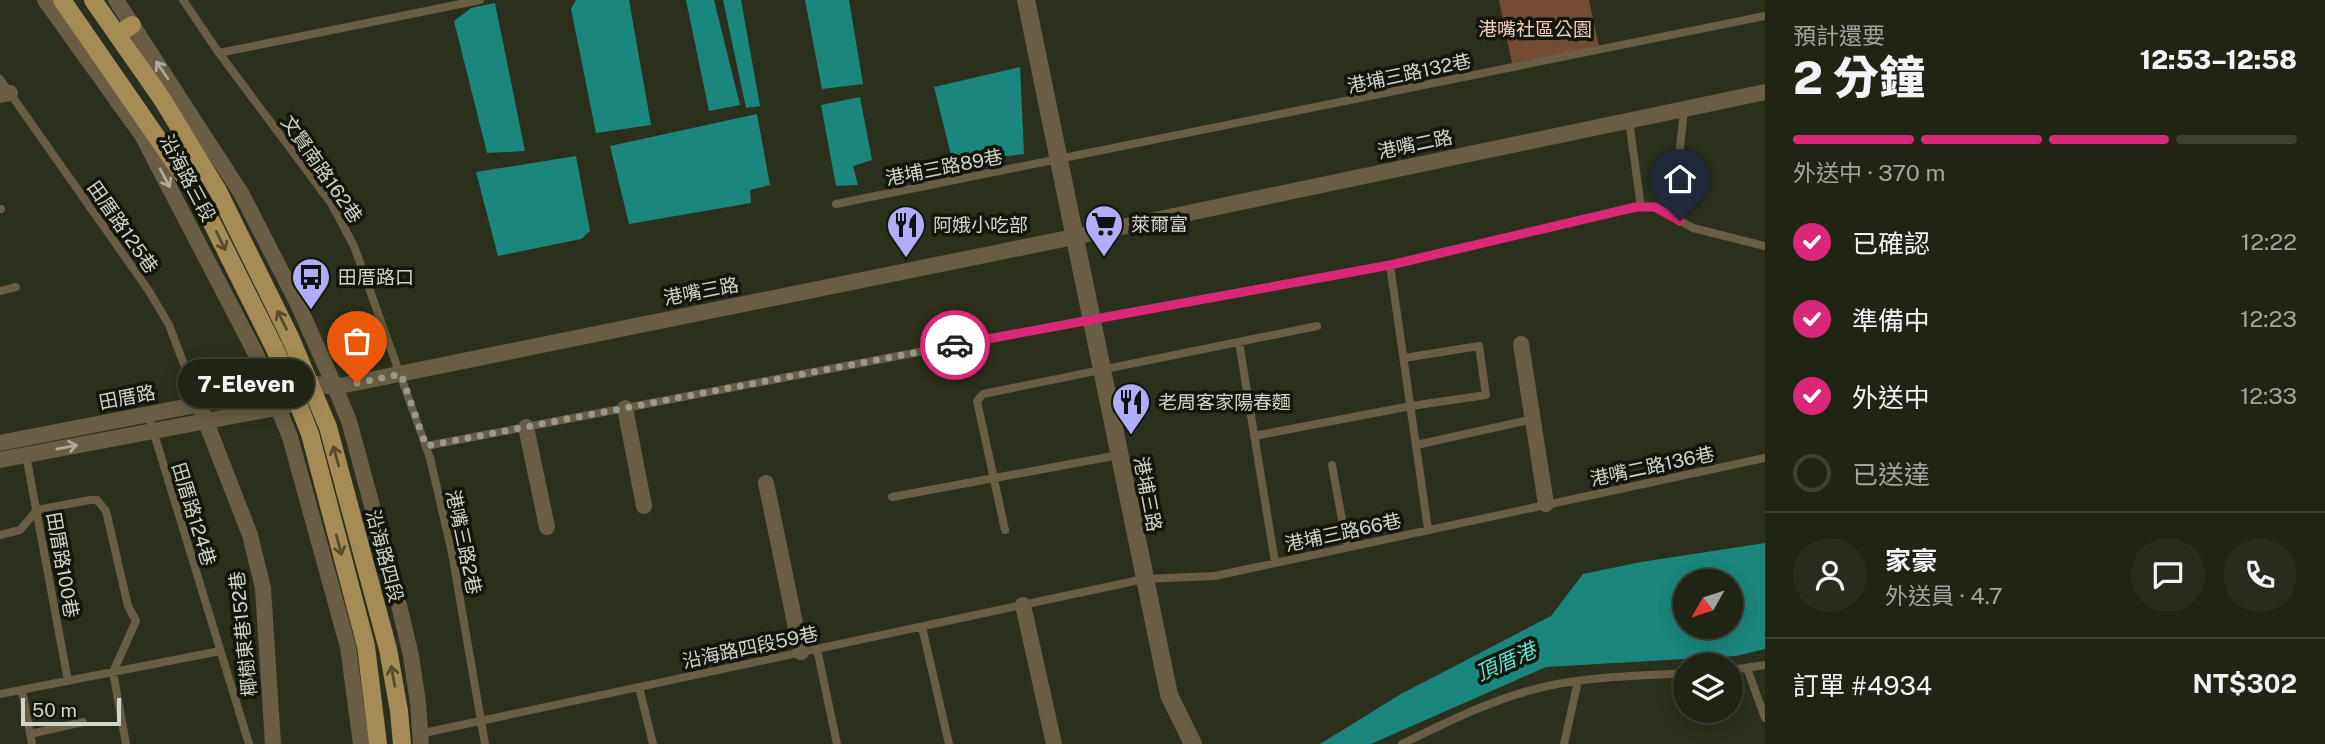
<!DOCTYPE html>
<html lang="zh-TW">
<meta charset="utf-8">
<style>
:root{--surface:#202415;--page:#282c1e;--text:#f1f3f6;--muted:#a2a4a0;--line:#3d4134;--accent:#db2777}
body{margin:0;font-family:"Public Sans","Noto Sans TC",sans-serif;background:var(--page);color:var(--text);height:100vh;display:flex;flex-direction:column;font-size:26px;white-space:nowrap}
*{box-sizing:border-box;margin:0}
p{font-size:23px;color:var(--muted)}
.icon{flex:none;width:38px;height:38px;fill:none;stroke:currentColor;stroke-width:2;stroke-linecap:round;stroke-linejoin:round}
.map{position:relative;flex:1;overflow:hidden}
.sheet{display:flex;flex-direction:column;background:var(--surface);width:560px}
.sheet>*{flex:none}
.needle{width:46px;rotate:231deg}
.fabs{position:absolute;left:1673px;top:569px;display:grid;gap:14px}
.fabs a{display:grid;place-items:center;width:70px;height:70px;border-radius:50%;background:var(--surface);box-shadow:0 4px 18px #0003,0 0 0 2px var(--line);font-size:35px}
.scale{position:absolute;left:21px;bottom:18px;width:100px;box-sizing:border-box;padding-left:7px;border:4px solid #d1d4c8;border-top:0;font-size:19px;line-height:24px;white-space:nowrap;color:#d1d4c8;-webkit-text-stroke:5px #14160e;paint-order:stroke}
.pin{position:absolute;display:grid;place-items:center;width:60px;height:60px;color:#fff;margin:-72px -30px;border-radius:50% 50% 50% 0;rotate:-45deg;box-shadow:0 0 7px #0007}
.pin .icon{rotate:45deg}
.courier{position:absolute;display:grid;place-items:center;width:70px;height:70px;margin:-35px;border:5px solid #db2777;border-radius:50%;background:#fff;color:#222;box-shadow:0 2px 9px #0007}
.bubble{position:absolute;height:49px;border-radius:24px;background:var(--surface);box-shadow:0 4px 18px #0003,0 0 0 2px var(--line);font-size:23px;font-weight:800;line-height:49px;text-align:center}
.overview em{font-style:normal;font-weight:800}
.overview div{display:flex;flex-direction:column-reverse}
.overview{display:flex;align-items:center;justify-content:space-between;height:119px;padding:0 28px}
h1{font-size:46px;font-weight:800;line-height:52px}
.bar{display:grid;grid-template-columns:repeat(4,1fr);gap:10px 7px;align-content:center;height:84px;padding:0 28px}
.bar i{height:9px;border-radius:5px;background:var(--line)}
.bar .selected{background:var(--accent)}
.bar p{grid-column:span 4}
.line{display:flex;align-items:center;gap:18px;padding:0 28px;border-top:2px solid var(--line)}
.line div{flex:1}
.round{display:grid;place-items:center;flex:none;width:74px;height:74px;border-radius:37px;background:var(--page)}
ol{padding:0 28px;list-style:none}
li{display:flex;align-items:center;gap:21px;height:77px}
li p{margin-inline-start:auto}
li .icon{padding:7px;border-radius:50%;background:var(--accent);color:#fff;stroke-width:4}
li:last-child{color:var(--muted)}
li i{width:38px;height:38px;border:4px solid var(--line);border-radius:50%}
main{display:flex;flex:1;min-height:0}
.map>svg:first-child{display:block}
</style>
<main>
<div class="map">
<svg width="1765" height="744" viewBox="0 0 1765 744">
<rect width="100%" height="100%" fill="#2b301c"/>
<path fill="#744c34" d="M1499,0H1589L1599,47L1512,63Z"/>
<path fill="#1b867d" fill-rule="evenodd" d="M576,0H629L651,125L596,133L571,9Z
M686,0H714L740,105L709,111Z
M723,0H741L760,106L746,108Z
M805,0H849L863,84L822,89Z
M495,3L525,151L487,153L454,21L471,8Z
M1020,67L1024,154L953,163L934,87Z
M860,97L872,160L853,166L858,185L836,186L821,105Z
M757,114L770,185L750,190L751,203L629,224L610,146Z
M576,156L590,231L581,239L498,256L476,172Z
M1765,543V649L1736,656L1546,667L1371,744H1320L1401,694L1551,616L1583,574L1641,562ZM1685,581H1731V626H1685Z"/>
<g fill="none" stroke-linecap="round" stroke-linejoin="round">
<path stroke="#695d44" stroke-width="8" d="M183,0L219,53L331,203L354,246L430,458L452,553L485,744
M219,53L480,0
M0,79L149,291L169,325L199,404
M1629,121L1641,207
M836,204L1765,16
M0,209H1
M1673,217L1684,109
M1390,265L1428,529
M0,291L16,287
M1239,342L1275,562
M148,414L249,744
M1254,436L1411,406L1486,395L1479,346L1404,358
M1416,445L1533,419
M426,446L1092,319L1390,265L1635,207H1655L1693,228L1765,246
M26,455L68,681
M1332,465L1347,547
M892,497L1119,455
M37,510L90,500H97L106,511L128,606L136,621L113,672L126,744
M1005,530L977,401L983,394L1317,326
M0,535L20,530L37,510
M922,627L949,744
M817,649L837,744
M1747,668L1765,718
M1731,670L1765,665
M639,687L653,744
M22,690L32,744
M0,694L220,651
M30,734L83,722
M419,734L1144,579L1215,576L1765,458
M1402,744C1451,720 1503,694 1557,684C1599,676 1643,676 1685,673
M1564,744L1578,681"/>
<path stroke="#695d44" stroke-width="16" d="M45,0L142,135L256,354L290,437L348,647L361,744
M116,0L241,193L296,300L335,387L349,421L399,605L411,656L418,703L421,744
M0,95L10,93
M1521,344L1546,504
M199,404L250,535L263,588L273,744
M625,408L644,506
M526,427L547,527
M0,443L309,383L335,387L1074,237L1765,92
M0,460L286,406
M766,483L801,652
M1023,605L1054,744"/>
<path stroke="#695d44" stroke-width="18" d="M1026,0L1169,695L1193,744"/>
<path stroke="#a58c56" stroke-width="18" d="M62,0L201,201L274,347L291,386L310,434L366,646L378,744
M93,0L162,99L218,191L290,337L328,427L388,649L399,711L402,744
M117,35L132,25"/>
</g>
<defs><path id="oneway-shaft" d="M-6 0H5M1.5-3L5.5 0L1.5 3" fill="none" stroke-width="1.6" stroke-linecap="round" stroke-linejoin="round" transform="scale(1.75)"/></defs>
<g stroke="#adaa9a">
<use href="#oneway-shaft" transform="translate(162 70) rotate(-124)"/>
<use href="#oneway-shaft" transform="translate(165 178) rotate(62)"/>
<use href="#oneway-shaft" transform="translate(67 447) rotate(-11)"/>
</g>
<g stroke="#554b2e">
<use href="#oneway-shaft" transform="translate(221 241) rotate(64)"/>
<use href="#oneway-shaft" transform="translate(282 320) rotate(-116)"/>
<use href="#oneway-shaft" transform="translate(336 456) rotate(-105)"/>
<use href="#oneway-shaft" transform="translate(339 545) rotate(75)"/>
<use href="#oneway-shaft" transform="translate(393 676) rotate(-100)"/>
</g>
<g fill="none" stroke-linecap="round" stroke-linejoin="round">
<path stroke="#979b8c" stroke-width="7" stroke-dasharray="0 12.6" d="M357,383L401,374L426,446L955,345"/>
<path stroke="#db2777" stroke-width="9" d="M955,345L1390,265L1636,207H1655L1680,221"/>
</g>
<defs>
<symbol id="supermarket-pin" viewBox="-11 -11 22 30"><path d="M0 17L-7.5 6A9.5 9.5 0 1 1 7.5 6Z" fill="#b2adf9" stroke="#14160e"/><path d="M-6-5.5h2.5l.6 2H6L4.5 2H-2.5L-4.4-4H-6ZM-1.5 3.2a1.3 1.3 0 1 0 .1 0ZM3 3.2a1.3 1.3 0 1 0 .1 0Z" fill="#111"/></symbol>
<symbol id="restaurant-pin" viewBox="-11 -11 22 30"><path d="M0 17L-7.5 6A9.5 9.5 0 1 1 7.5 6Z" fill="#b2adf9" stroke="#14160e"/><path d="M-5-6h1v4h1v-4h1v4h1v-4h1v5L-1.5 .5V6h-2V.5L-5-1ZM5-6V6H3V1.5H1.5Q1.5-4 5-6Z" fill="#111"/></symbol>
<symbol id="bus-pin" viewBox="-11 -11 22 30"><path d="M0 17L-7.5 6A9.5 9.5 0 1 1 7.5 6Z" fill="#b2adf9" stroke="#14160e"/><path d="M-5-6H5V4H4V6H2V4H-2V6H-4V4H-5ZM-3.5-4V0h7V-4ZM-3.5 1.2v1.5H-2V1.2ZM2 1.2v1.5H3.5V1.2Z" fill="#111"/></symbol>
</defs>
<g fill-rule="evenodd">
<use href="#supermarket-pin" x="1082" y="202" width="44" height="60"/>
<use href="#restaurant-pin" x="884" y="203" width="44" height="60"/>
<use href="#bus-pin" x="289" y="255" width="44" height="60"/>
<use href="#restaurant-pin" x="1109" y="380" width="44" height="60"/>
</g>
<g text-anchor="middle" stroke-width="7" stroke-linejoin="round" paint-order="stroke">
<g font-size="19" fill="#f3cfbb" stroke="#14160e">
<text x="1535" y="36">港嘴社區公園</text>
</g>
<g font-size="19" fill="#d1d4c8" stroke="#14160e">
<text transform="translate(1409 73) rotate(-12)" y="7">港埔三路132巷</text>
<text transform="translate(1415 144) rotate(-12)" y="7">港嘴二路</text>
<text transform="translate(944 167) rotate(-11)" y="7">港埔三路89巷</text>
<text transform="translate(322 169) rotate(55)" y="7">文賢南路162巷</text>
<text transform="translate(188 178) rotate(62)" y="7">沿海路三段</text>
<text transform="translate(123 227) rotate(55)" y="7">田厝路125巷</text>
<text transform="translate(701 291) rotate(-11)" y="7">港嘴三路</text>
<text transform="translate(127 397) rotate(-11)" y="7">田厝路</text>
<text transform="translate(1652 466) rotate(-12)" y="7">港嘴二路136巷</text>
<text transform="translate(1148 494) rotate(79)" y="7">港埔三路</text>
<text transform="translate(194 514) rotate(73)" y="7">田厝路124巷</text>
<text transform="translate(1343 532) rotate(-12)" y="7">港埔三路66巷</text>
<text transform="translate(464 542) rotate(78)" y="7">港嘴三路2巷</text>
<text transform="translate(385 556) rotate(75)" y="7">沿海路四段</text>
<text transform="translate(63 565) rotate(80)" y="7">田厝路100巷</text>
<text transform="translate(243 634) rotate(-96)" y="7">椰樹東巷152巷</text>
<text transform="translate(750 647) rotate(-12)" y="7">沿海路四段59巷</text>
</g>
<g font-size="19" fill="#d1d4c8" stroke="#14160e" text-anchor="start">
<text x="1131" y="231">萊爾富</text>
<text x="933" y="232">阿娥小吃部</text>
<text x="338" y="284">田厝路口</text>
<text x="1158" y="409">老周客家陽春麵</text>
</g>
<g font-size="21" font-style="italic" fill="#5be7d9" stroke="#14160e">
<text transform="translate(1506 662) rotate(-24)" y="7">頂厝港</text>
</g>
</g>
</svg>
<div class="fabs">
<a><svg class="needle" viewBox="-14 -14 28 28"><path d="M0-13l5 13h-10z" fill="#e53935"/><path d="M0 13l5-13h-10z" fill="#a2a4a0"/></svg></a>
<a><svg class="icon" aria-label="layers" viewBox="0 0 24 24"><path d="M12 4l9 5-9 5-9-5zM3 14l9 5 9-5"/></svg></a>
</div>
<div class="scale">50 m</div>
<div class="pin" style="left:357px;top:383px;background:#ea580c"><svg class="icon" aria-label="bag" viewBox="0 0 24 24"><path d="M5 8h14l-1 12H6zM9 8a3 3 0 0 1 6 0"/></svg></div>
<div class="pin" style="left:1680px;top:221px;background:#1f2937"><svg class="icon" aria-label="home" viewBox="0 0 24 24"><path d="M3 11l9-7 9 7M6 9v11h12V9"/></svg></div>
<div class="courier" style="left:955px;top:345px"><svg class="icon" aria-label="car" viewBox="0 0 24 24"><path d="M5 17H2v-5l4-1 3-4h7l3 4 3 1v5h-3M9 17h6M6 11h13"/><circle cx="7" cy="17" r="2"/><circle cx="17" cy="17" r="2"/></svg></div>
<div class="bubble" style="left:178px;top:359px;width:136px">7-Eleven</div>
</div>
<section class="sheet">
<div class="overview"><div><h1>2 分鐘</h1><p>預計還要</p></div><em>12:53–12:58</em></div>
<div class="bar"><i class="selected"></i><i class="selected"></i><i class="selected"></i><i></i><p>外送中 · 370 m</p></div>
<ol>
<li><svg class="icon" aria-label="check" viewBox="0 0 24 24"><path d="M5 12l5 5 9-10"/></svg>已確認<p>12:22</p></li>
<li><svg class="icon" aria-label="check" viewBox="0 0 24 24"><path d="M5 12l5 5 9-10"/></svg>準備中<p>12:23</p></li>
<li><svg class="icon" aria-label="check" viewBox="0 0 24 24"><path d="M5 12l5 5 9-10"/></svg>外送中<p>12:33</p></li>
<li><i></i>已送達</li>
</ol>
<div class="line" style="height:126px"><a class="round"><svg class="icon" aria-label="person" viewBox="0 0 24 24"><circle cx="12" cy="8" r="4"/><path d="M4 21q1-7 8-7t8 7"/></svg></a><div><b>家豪</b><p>外送員 · 4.7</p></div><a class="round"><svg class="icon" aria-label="chat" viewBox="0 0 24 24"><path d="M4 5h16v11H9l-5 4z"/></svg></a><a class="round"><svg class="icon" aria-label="phone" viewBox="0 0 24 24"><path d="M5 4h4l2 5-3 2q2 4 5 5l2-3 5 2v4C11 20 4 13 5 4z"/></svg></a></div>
<div class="line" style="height:91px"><div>訂單 #4934</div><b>NT$302</b></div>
</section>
</main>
